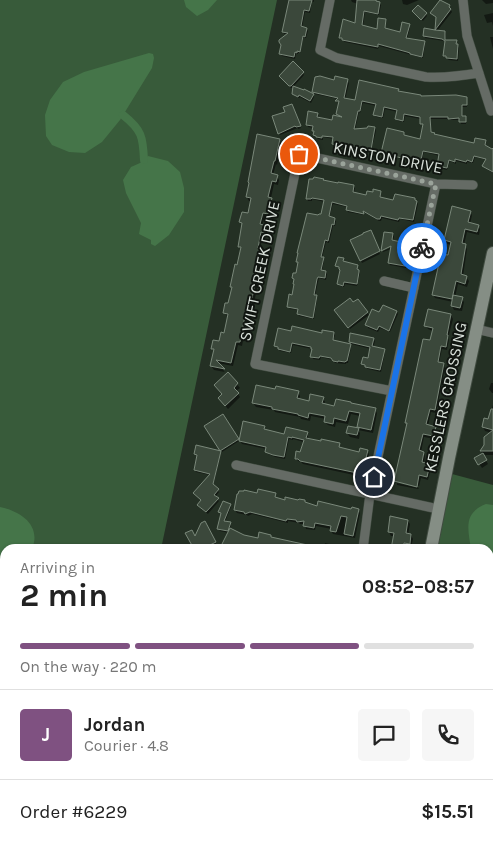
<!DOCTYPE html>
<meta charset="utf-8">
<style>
:root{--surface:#fff;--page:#f6f6f6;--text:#222;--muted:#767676;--line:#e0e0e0;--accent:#7f5181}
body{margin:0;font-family:Karla,sans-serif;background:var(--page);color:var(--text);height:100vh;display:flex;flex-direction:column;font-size:19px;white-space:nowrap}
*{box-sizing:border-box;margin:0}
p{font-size:16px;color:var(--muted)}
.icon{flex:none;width:28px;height:28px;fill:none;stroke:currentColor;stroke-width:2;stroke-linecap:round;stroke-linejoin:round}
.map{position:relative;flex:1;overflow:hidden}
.side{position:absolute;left:0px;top:544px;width:494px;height:311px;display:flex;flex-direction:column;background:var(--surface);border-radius:15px 15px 0 0;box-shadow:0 1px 4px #0004}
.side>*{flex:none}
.pin{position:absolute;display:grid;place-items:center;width:42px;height:42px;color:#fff;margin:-21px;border:2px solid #fff;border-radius:50%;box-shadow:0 1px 5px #0007}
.courier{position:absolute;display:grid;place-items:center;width:50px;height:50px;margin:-25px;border:4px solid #1a73e8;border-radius:50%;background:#fff;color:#222;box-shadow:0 1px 6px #0007}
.head em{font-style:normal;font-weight:700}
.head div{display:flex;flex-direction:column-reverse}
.head{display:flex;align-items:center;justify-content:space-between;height:85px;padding:0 20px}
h1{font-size:32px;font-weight:700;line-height:38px}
.bar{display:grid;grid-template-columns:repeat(4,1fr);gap:8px 5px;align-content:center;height:60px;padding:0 20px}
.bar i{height:6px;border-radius:4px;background:var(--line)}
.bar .current{background:var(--accent)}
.bar p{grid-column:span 4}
.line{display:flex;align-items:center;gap:12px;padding:0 20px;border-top:1px solid var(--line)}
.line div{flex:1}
.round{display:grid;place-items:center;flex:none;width:52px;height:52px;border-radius:5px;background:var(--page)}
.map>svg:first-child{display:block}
</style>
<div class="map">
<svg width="493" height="854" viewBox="0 0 493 854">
<rect width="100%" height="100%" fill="#243024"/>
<path fill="#385b3a" d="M0,0H277L161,549H5V774L0,776Z
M452,474L493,485V704L489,707V549H437Z"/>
<path fill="#457549" d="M184,0H217L208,10L197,16L186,7Z
M149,53L153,54L154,58L152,68L120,120L102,142L85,153L69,152L52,145L46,136L45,115L50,100L63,82L84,72Z
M148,156L168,161L180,172L184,188V212L169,235L155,246L151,244V240L139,234L141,223L126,193L123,180L131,167L140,163Z
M486,504L493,505V582L489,586V549H471C468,529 463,513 486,504Z
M0,507C20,511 42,525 32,549H5V582L0,579Z"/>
<path fill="#0007" d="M290,0H314V2L312,1L310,13L305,12L302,28L306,29L308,31L306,38H303L300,53H298V54H296L295,59L282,56L281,54L288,34H284L283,31Z
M351,0H373L379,3L381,5L379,15L365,12L363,27L378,30L385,20L386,23V30L401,33L409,25L410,28L407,39L424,42L425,45L423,58L379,46L378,49L345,42L342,40L341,38L356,25L358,4L352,2Z
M402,0H419L407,5L403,4Z
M482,0H493V3L486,4Z
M449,6L452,12L437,31L445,32L446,34L445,41L456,42L459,48L458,61L449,60L446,58L445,56L446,42L444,41L425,38L424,35L436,31L437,18L431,13Z
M413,12L426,14L427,16L423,21Z
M493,13V26L492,22L487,23L484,15Z
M490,37H493V49Z
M303,73L304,75L293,87L313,95L314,97L311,103L300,97L299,98L295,96L293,94L294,88H291L280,77Z
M347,81L349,83L345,100L356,102L398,90L400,93L420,96L466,98L467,101V107H462L463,118H465L466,120V124H461L460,120H451L450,119H431V134L475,144L485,141L486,144L485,147L493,150V173L485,168L484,166L487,160L475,157L473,163L467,162V164L456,161V164L450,161L447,170L439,168L438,166L440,156L424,152L421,163L384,155L382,153L404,133L405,135L421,140L423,125L421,119L405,116L404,122L398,121L397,119L398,112L385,109L383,118L376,117L375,115L377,106L363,103L360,113L359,112L355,130L375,128L376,131L371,151L335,146L333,143L334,139L323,137V140L318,139L314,135V128L308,127L307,124L317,114L319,116L318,119L333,121L340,118L338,114L340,103L337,101L338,99L315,94L313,92L335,82Z
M293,107L301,128L298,129V128L280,135L279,133L286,112Z
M279,140L282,144L277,165L276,164L273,175L277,176L279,180L278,185L274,184L271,198L273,203L270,217L265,216L262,226L266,227L268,231L267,236L263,235L260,249L263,250L265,254L250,320L247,319L242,346L238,345L233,366L217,363L225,372L214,370L211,366L214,352L212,348L220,343L225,334L229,317L227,316L225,313L229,305L232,289L231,287L238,266L241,251L239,246L243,225L241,222L249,214L251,201H249L247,197Z
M353,186L355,188L354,193L367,196L380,192L381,194V199L394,201L414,200L418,204L414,222L400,219L399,222L382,218L381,221H379L362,211L364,215L348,212L347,210V207L333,204L329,218L334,219L336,221L335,226H333L329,243L326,242L322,258L324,261L322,271L326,272L327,274L326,280L319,278L318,282L315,296L317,299L314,319L299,316L298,314L299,310L290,309L288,306L293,296L295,285L293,278L297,275L299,264L297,262L321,216L325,202L312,199V201H308L307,198Z
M470,212L472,215L470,224L478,226L480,229L479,235L467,232L464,245L467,249L463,276L466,277L469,281L467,287L458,284L455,297L462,299L464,302L462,311L454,310L452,306L453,302L435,298L433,294L449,257L452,245L447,244L445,240Z
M371,233L380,254L362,263L352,241Z
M393,234L394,237L393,241L401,243L402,245L410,246L411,249L408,266H406V268L390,265L389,263L391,249L383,252V251L397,245L396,243L383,249Z
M343,259L344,261L357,266L358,268V270L360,273L357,286L345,284L344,287L340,286L338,284L341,271L337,266Z
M353,304L367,313L369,315L350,329L337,313Z
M397,312L398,314L390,332L380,328L378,332L368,328L367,325L380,314Z
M451,315L453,319L448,338L449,340L447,350L442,349L439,363L443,364L445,368L436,413L431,412L428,426L435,428L437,431L435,439L424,437L421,452L423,453L425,456L424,464L429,465L431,469L428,480L421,478L419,486L396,481V483L395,481L408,425L407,422L431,342L433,331L428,329L426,326Z
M292,332L323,334L333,333L335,335L333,341L350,345L351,347L348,363H346V364L335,363L333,360L321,357L320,360L313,359L312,356V349L293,345L291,353L280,351L276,346Z
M373,339L375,341L373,348L384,350L385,352L381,372L368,369L363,364L369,360L371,349L351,344L350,342Z
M228,374L240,388L236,391L240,397L228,409L222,402L223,395L215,385Z
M491,383H493V393H492L489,389Z
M298,392L300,396L299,400L310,402L323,398L325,402L324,405L335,408L375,409L377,413L373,433L358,430L360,433L359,439L350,437L347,433L349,427L360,430L358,427L360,416L351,414L348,424L336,422L335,427L328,425L325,422L326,419L311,416L310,421L301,419L300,417L275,412L274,410L256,407L253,403Z
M493,405V455H483L481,451L492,433L485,431L483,427L485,420L489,421Z
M223,416L239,441L222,452L206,427Z
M264,427L266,430L285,435L307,433L308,436V439L339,444L340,448L360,453L367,451L369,454L363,477L303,464L301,462L298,461L296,458L301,453L304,442L293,439V440L289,439L285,459L275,457L268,454L267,451V449L242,444L240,441Z
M197,447L221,452L213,486L219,492L215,497L219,501L208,514L200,507L210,475L196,472L195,470L198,457L195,454Z
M483,455L488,464L482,468L476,459Z
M397,483L419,488L418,489L397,485Z
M258,494L275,495L277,498L286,501H305L306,504L318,508L352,511L358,510L360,513L355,538L333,534L331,531L332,529L316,526L315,530L306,529L305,524H300L299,523L288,521V523L252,514L248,516L247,515L237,513L235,510Z
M230,505L231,507L225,522L230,523L231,525L230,530L244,536L259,539L270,536L272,538L303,549H270L259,547V549L224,548L223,546L229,533L220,531L219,529L221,514L220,512Z
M408,521L410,524L408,535H411L413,539L411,547H408V549H391L393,548L395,536H391L389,532Z
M204,522L217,546L211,549H195V538Z
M325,543L333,545L334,548L338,549H324Z
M489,719L493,721V749L489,746Z
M493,758V797L489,788V760Z
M0,802L3,806V819H0Z
M32,850H57V854H33Z
M172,850H183L181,852L182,854H177Z
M301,850H322L323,852V854H300Z
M342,850H346L369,854H341Z
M378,850L386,852L388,854H377Z"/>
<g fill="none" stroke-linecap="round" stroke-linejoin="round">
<path stroke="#457549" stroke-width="2" d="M0,726L5,728"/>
<path stroke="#457549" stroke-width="8" d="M123,115C142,130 143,137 144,160"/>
</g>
<path fill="#3b483b" stroke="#7a887a" d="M289,0H312L309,11L304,10L301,26L307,28L305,37L303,36L300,52L297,51V53L295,52L294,57L279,54L281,45L279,42V40L288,33L282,32Z
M357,0H376V1L380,2L378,14L364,11L362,25L377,29L378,18L386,19L385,28L400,32L402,22L410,24L406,38L425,41L422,57L410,54V53L407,52L378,44V47L342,40V38H339L343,19L355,23Z
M440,0L450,5L449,7L451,9L435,30L445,31V40H457L456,44H458L457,59L446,58V56H443L445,41L442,39L423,36L424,28L435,30L436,17L430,13Z
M418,5L427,13L421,20L412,11Z
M293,61L304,72L291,86H289L279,76Z
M320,76L334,80L335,76L348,79L344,98L355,100L359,80L399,89L398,91L421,95V96L456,95L467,97V105H462V116H466V122H459V118L448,119V117H430L431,132L435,133L434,134L474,143L475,138L486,140L485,145L492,149L493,148V172L482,166L486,159L474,156L472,162L467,160L466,162L455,159V162L449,160L447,168L437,166L439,154L423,151L421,160L419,161L414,160V161L381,153L387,128L404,132V135L420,139L423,124H420V117L404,114L403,121L395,119L397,110L384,107L382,117L373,115L376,104L362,101L360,111H358L354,129L367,128L368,126L375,127L371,150L345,145V147L332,144L333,137L322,136V138L316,137V136L313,135L314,131H312L313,126L306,125L308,111L318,113L317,117L332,120L333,115L342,117L336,114L339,101H335L338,98L312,92L315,77Z
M293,86L304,90V89L314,94L310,101L299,95L298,97L292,94Z
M292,104L301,126L296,127L295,126L278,134L272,116L285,112L283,107Z
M257,134L280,139L275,161H274L271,173L278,175L276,182L272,181L268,197L272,198L268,214L263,213L260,224L267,226L266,233L261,232L258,248L263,249L248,316H245L240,342H236L231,363L216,360L225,369L210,366L214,349H211L213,340L219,341L221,332L224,333L228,314L223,313L225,303H228L232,287H230L235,264L237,265L241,247H238L242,223L239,222L242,212L248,213L251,198L246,197L249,183L248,182Z
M314,177L324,179L323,180L338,183V182L354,185L353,192L366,195L367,191L373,192V189L381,191L380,197L393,200L395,194L415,198V200L417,201L413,220L399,218L398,220L381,216L380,219H377L363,211L364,214L346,210L347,206L332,202L329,216L335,218L334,225L332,224L328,241L325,240L321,257H324L321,270L326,271L325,278L318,277L317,279L314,295H317L313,318L297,314L298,309L287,307L289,294L292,295L294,284H293L294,279L292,278L293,273H296L298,262H296L298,253H297L307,213L318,215L319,214H321L324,200L312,198L311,199H306L309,179H313Z
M452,206L471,211L468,222L479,225L477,232L465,229L462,243L466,244L461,274L467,276L465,284L456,281L452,299L432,295L441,254L448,255L451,242L444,240Z
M371,230L380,251L360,261L350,240L363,234V233Z
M384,232L393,233L392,240L401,242L398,243L411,245L407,265L406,264L405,266L388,263L391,246L381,251Z
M338,257L344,258L343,261L358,265L357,269L359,270V272L357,284L344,282L343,286L337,284L340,270L339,269V267L335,266Z
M453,295L463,297L460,308L451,306Z
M350,298L353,302L358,299L368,312L348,328L334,310Z
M383,305L397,311L389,331L379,326L377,330L365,325L372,309L379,312Z
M428,309L451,314L447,335H448L446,347L441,346L438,362L444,363L435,410L430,409L426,424L436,427L433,436L423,434L419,450L424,452L422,462L430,464L427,477L419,475L417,487L394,481L407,423H405L423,339L430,340L433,328L424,326Z
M292,326L322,333V330L334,332L333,340L351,344L347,361H346L345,362L338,361V362L333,361L331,358L320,356L319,358L310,357L312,349H311V347L292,343L290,352L278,349V347L274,346L278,328L291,331Z
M350,333L374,338L372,346L385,349L380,370L365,367V365L361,364L363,357L368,358L370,347L349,342Z
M228,372L238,383L234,388L239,393L225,406L218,398L222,394L214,385Z
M256,385L275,389L276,386L299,391L297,398L309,401L310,394L324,397L322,403L334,406L336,399L351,402V403L376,408L371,430L357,427L360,413L349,411L346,421L334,418L333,424L324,422L325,416L309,413L308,418L298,415V414L272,409V407L252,403Z
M491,409H493V451H480L484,445V437L493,430L482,427L484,418L488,419Z
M223,414L239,439L220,451L204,426Z
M243,421L265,426L264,429L284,434L286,427L308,432L306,438L321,441V439L340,443L339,447L359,452L360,448L368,450L362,474L300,461L298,459H295L296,451L300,452L304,440L292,437V438L288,437L284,457L273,455L265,452L266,447L239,441Z
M348,426L359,428L357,435L346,433Z
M196,445L221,451L213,484L219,489L214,495L219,498L206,512L197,505L201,500L193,493L210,474L194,470L197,455L194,454Z
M483,453L487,460L478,465L474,458Z
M258,489L276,493L275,497L285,500V497L298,500L299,499L305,500V502L317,506L318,501L351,509L352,507L359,509L353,536L344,534L347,517L341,516L336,532L330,531L331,526L315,523L314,528L303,526L304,521L297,522L296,520L287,519L286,521L250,512L245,514L244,512L234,510L237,494H238L239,491H244V490L257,493Z
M223,501L231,504L224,521L231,522L228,531L217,529L221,513L218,512Z
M390,516L408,520L406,533L411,534L410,544L404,543L403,549H391L394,533L388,532Z
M205,521L216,542L202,549H194L185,533L192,530L195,536L201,523Z
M230,528L244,535L258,538L259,532L271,535V537L312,546V549H271V547L258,545L257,549H227L221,546Z"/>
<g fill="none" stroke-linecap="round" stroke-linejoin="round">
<defs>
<path id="lane" d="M489,696L493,694"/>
<path id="street" d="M330,0L320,50L337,58L426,77C445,78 461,76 479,73
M463,0L467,36L491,111
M384,281L414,288
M476,329L493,333
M392,391L255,364L299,154L436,184L473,185
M236,465L438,509
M363,549L370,494L436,184
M0,835H5
M12,850V854"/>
<path id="secondary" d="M431,549L449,458L493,253
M489,845L493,853"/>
</defs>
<use href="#lane" stroke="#414c41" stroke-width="5.5"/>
<use href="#street" stroke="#414c41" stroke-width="10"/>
<use href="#secondary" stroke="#414c41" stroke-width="14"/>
<use href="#lane" stroke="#656b65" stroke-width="4.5"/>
<use href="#street" stroke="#656b65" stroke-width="9"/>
<use href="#secondary" stroke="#858e85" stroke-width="12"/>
</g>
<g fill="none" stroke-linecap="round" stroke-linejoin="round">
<path stroke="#9aa39a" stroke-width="5" stroke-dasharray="0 9" d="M299,154L436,184L422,248"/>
<path stroke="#1a73e8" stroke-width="6" d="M374,477L422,248"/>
</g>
<g text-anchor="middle" stroke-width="4" stroke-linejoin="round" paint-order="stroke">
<g font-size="16" fill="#d9e1da" stroke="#111611">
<text transform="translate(388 157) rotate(11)" y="6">KINSTON DRIVE</text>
<text transform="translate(259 271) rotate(-78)" y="6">SWIFT CREEK DRIVE</text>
<text transform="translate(445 397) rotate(-78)" y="6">KESSLERS CROSSING</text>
</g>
</g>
</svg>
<div class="pin" style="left:299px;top:154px;background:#ea580c"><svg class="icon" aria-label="bag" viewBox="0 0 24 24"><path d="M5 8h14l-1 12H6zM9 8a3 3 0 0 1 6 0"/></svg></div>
<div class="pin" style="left:374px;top:477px;background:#1f2937"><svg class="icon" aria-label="home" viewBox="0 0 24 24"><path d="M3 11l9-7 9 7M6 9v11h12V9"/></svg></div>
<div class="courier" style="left:422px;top:248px"><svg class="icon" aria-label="bike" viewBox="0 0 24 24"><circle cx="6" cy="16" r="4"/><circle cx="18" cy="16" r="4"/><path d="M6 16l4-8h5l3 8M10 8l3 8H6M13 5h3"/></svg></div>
<section class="side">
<div class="head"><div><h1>2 min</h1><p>Arriving in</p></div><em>08:52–08:57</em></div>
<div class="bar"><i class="current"></i><i class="current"></i><i class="current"></i><i></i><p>On the way · 220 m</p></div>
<div class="line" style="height:90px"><b class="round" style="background:var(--accent);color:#fff">J</b><div><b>Jordan</b><p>Courier · 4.8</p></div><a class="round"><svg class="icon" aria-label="chat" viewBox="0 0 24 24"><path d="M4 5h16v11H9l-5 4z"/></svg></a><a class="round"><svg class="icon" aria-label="phone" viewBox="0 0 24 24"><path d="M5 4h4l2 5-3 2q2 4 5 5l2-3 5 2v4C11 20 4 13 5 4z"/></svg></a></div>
<div class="line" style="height:65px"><div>Order #6229</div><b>$15.51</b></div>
</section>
</div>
